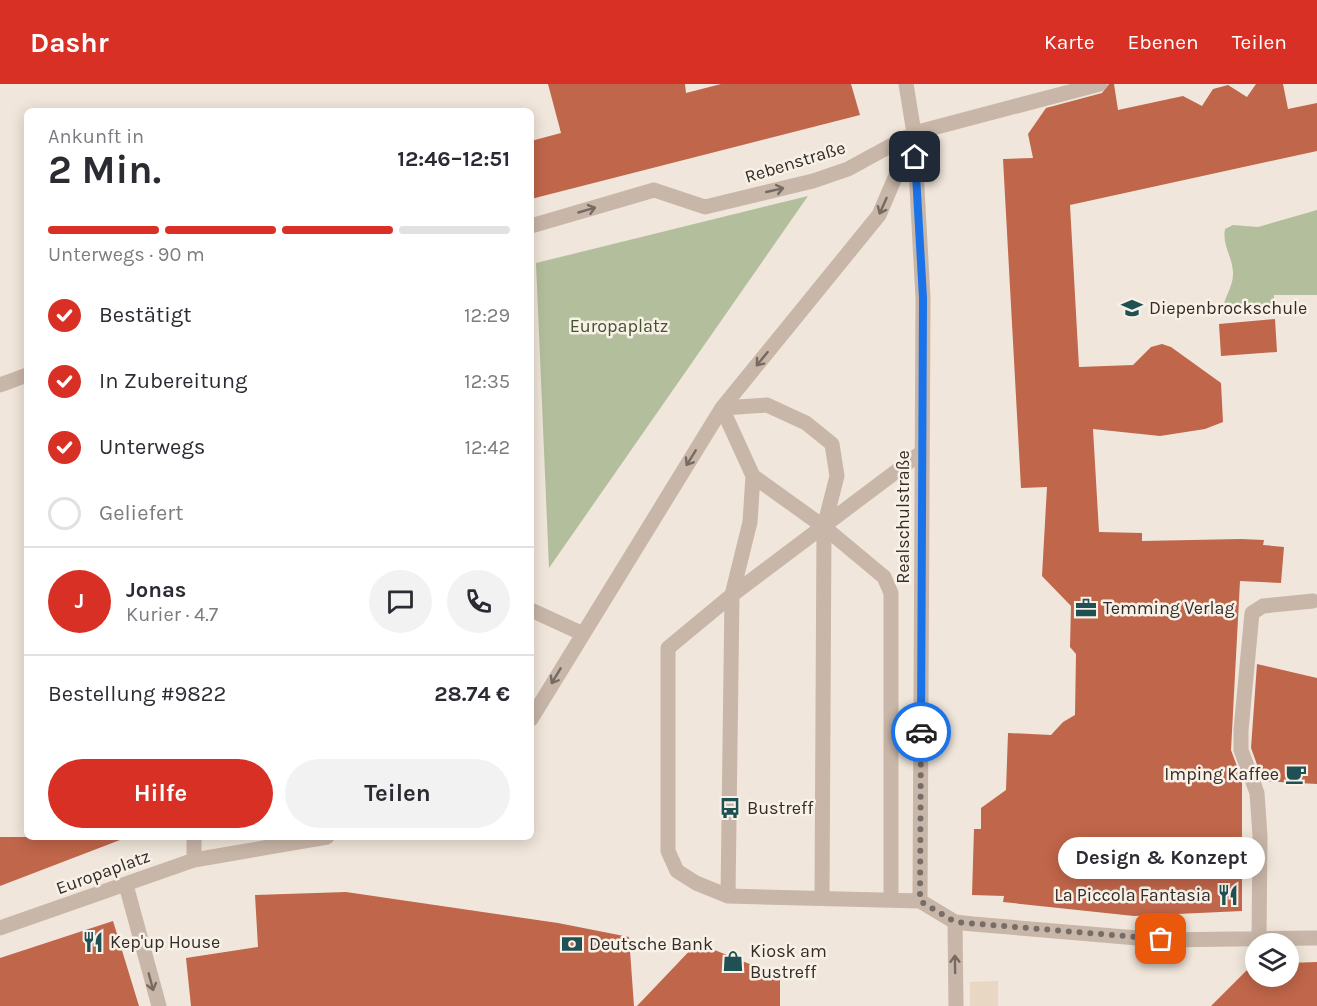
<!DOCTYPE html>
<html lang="de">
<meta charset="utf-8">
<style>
:root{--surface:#fff;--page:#f2f2f3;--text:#2b2b33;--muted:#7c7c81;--line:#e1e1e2;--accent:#d93025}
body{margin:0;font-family:Karla,sans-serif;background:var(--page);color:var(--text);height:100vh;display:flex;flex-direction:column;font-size:22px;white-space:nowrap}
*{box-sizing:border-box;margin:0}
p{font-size:20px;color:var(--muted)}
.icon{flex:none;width:33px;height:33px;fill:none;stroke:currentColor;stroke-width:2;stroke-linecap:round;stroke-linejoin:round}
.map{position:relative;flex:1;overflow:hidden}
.drawer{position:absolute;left:24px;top:24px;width:510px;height:732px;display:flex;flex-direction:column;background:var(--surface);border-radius:9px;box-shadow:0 3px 15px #0003}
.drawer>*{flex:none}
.buttons{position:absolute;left:1245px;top:849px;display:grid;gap:12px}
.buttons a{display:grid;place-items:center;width:54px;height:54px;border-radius:50%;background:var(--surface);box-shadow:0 3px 15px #0003;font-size:30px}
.pin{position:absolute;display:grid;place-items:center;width:51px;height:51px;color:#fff;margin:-26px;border-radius:12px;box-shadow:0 3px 9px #0006}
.courier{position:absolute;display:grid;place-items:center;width:60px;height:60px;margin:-30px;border:4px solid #1a73e8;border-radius:50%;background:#fff;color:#222;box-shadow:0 2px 8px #0007}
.bubble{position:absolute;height:42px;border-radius:21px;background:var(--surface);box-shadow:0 3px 15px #0003;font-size:20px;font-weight:700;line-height:42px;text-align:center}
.head em{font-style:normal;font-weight:700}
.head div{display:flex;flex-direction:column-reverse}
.head{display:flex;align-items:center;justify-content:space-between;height:102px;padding:0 24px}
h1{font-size:39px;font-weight:700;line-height:45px}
.bar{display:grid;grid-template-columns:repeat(4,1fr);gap:9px 6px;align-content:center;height:72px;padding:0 24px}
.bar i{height:8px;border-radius:4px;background:var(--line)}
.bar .active{background:var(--accent)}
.bar p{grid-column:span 4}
.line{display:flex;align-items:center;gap:15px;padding:0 24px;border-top:2px solid var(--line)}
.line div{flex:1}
.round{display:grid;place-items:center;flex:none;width:63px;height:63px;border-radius:32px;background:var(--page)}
ol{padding:0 24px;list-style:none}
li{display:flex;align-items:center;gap:18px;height:66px}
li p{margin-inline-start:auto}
li .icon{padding:6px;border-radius:50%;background:var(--accent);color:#fff;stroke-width:4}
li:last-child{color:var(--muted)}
li i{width:33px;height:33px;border:3px solid var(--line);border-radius:50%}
.button{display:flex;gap:12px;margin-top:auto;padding:12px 24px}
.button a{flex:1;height:69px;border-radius:36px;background:var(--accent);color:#fff;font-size:24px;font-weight:700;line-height:69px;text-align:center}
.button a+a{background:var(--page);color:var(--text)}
header{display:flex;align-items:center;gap:36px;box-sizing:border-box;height:84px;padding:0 30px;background:var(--accent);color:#fff}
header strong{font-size:28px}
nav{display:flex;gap:33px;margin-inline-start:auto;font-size:21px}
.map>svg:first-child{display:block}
</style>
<header>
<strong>Dashr</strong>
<nav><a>Karte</a><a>Ebenen</a><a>Teilen</a></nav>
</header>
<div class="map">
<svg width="1317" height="922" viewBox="0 0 1317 922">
<rect width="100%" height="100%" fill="#f0e6db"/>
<path fill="#b3bf9c" d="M808,112L549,484L536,179Z
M1317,126V211H1274V225L1222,230C1223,213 1234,203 1233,188C1232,172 1222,161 1225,145L1233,141L1258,143Z"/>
<path fill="#e8d8c3" d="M998,897V922H970V898Z"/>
<path fill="#c0664a" d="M548,0H685L686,9L721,0H851L860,31L531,115V57L561,49Z
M1109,0H1114L1118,26L1183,12L1202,22L1213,5L1228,1L1247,13L1256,0H1283L1288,25L1317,19V67L1070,121L1079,283L1133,281L1151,263L1162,260L1171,263L1221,299L1223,338L1205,345L1160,352L1093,345L1099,448L1142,449V457L1241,455L1264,456L1263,461L1284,463L1281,499L1240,497L1231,666L1242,696V827L1134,832L1003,818L1004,812L972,811L974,745H981V724L1006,706L1008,649L1051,651L1063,638L1075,631L1076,570L1070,563L1071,522L1042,492L1047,403L1021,404L1003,75L1033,74L1028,50L1046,24L1102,9Z
M1275,235L1277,268L1221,272L1219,240Z
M1257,580L1317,594V700L1263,697L1251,664Z
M0,753H120V756L0,802Z
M346,808L558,839L629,853L634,922H191L186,874L258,863L255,811Z
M113,837L139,922H0V874Z
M697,859L780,892V922H637Z
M1317,878V922H1211L1253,880H1256V892H1288V879Z"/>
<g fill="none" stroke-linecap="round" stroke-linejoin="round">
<path stroke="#c8b6a8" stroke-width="15" d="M906,0L914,49L923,214L920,817
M531,142L654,106L705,123L813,97L848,85L914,49L1100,0
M0,301L27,291
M722,324L767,321L806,339L832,360L837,392L824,443L822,814
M722,324L753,392L750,438L732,511L728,812
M922,368L732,511L668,564V767L677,787L696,799L728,812L920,817L955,838L973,840L1161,856L1317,854
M753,392L824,443L884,493L891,509V816
M531,526L581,549
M531,635L722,324L879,131L913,52
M194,753V776
M126,801L159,922
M955,838L956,922
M0,844L194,776L327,753
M1259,855L1260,752L1257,709L1241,666V646L1252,529L1263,522L1313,517"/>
</g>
<defs><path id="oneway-shaft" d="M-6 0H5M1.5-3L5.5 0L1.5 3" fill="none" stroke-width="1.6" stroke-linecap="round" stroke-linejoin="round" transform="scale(1.5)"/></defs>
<g stroke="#776a62">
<use href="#oneway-shaft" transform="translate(775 106) rotate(-13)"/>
<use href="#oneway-shaft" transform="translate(883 122) rotate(114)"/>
<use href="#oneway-shaft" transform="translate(587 126) rotate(-16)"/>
<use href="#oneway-shaft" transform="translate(762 275) rotate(129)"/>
<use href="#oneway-shaft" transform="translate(691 374) rotate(122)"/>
<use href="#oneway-shaft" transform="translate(556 592) rotate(121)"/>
<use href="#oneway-shaft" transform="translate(955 880) rotate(-91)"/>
<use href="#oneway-shaft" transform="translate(151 898) rotate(75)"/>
</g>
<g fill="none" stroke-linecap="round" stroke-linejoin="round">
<path stroke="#766d67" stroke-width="6" stroke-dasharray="0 10.8" d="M921,648L920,817L955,838L1161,855"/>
<path stroke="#1a73e8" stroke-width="8" d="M915,73L923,214L921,648"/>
</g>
<defs>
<symbol id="school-bare" viewBox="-9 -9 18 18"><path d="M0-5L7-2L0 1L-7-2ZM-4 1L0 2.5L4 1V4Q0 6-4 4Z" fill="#1f5154" stroke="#f8f1e7" stroke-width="2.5" paint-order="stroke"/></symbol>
<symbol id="office-bare" viewBox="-9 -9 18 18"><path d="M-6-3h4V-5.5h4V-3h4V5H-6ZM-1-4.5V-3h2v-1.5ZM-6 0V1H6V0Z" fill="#1f5154" stroke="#f8f1e7" stroke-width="2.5" paint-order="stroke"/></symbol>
<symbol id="cafe-bare" viewBox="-9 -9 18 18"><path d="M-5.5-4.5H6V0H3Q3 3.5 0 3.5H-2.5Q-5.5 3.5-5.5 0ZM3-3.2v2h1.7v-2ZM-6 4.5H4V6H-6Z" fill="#1f5154" stroke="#f8f1e7" stroke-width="2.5" paint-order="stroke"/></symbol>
<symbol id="bus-bare" viewBox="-9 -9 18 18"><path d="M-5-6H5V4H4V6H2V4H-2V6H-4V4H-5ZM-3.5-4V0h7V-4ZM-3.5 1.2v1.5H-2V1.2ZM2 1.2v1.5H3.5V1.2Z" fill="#1f5154" stroke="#f8f1e7" stroke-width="2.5" paint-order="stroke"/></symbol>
<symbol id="restaurant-bare" viewBox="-9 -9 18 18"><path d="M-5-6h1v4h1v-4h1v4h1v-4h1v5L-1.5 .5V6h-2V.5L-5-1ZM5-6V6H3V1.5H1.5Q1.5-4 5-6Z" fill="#1f5154" stroke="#f8f1e7" stroke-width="2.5" paint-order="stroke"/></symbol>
<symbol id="bank-bare" viewBox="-9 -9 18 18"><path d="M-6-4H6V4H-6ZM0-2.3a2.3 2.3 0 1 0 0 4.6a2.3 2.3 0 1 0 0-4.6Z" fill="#1f5154" stroke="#f8f1e7" stroke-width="2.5" paint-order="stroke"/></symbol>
<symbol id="shop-bare" viewBox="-9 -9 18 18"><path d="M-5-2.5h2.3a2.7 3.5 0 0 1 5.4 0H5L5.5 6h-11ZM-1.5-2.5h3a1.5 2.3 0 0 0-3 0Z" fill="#1f5154" stroke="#f8f1e7" stroke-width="2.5" paint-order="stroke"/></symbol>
</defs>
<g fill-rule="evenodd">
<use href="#school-bare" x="1117" y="209" width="30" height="30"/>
<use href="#office-bare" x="1071" y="509" width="30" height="30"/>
<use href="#cafe-bare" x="1281" y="675" width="30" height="30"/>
<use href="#bus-bare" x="715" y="709" width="30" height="30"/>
<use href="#restaurant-bare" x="1213" y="796" width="30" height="30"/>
<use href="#restaurant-bare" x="78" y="843" width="30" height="30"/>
<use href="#bank-bare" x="557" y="845" width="30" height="30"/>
<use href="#shop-bare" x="718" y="862" width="30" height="30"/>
</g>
<g text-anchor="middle" stroke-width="5" stroke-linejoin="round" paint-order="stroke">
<g font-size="18" fill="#352c28" stroke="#f8f1e7">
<text transform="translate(795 78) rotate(-17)" y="6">Rebenstraße</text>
<text transform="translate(903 433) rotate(-90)" y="6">Realschulstraße</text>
<text transform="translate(103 788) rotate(-20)" y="6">Europaplatz</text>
</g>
<g font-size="18" fill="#352c28" stroke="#f8f1e7" text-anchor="start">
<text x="1149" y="230">Diepenbrockschule</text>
<text x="1103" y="530">Temming Verlag</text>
<text x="1279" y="696" text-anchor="end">Imping Kaffee</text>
<text x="747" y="730">Bustreff</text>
<text x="1211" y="817" text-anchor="end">La Piccola Fantasia</text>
<text x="110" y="864">Kep'up House</text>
<text x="589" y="866">Deutsche Bank</text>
<text x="750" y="873">Kiosk am<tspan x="750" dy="21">Bustreff</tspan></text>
</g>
<g font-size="18" fill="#44522d" stroke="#f8f1e7">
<text x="619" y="248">Europaplatz</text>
</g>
</g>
</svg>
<div class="buttons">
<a><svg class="icon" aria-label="layers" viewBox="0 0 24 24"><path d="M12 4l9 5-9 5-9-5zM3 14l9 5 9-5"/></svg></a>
</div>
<div class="pin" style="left:1161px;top:855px;background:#ea580c"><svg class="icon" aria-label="bag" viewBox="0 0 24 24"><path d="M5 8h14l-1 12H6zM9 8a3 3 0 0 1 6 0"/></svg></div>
<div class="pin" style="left:915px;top:73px;background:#1f2937"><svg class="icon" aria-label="home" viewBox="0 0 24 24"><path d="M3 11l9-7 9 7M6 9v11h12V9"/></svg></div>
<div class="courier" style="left:921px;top:648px"><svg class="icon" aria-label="car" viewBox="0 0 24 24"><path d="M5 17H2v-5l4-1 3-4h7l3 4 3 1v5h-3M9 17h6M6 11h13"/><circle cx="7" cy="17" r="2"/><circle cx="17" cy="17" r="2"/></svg></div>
<div class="bubble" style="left:1058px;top:753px;width:207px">Design &amp; Konzept</div>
<section class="drawer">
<div class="head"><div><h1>2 Min.</h1><p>Ankunft in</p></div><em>12:46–12:51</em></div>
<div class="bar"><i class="active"></i><i class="active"></i><i class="active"></i><i></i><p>Unterwegs · 90 m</p></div>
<ol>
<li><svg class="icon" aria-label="check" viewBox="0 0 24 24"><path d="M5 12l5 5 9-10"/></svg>Bestätigt<p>12:29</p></li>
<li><svg class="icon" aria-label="check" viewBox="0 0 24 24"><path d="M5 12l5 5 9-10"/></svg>In Zubereitung<p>12:35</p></li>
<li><svg class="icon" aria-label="check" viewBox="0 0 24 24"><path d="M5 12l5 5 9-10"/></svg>Unterwegs<p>12:42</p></li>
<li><i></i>Geliefert</li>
</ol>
<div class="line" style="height:108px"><b class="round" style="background:var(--accent);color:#fff">J</b><div><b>Jonas</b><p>Kurier · 4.7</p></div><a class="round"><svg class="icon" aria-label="chat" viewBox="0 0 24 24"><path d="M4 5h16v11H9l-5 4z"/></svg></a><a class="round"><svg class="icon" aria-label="phone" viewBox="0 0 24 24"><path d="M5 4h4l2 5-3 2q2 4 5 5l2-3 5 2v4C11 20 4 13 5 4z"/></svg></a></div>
<div class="line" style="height:78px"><div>Bestellung #9822</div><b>28.74 €</b></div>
<div class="button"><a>Hilfe</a><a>Teilen</a></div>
</section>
</div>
